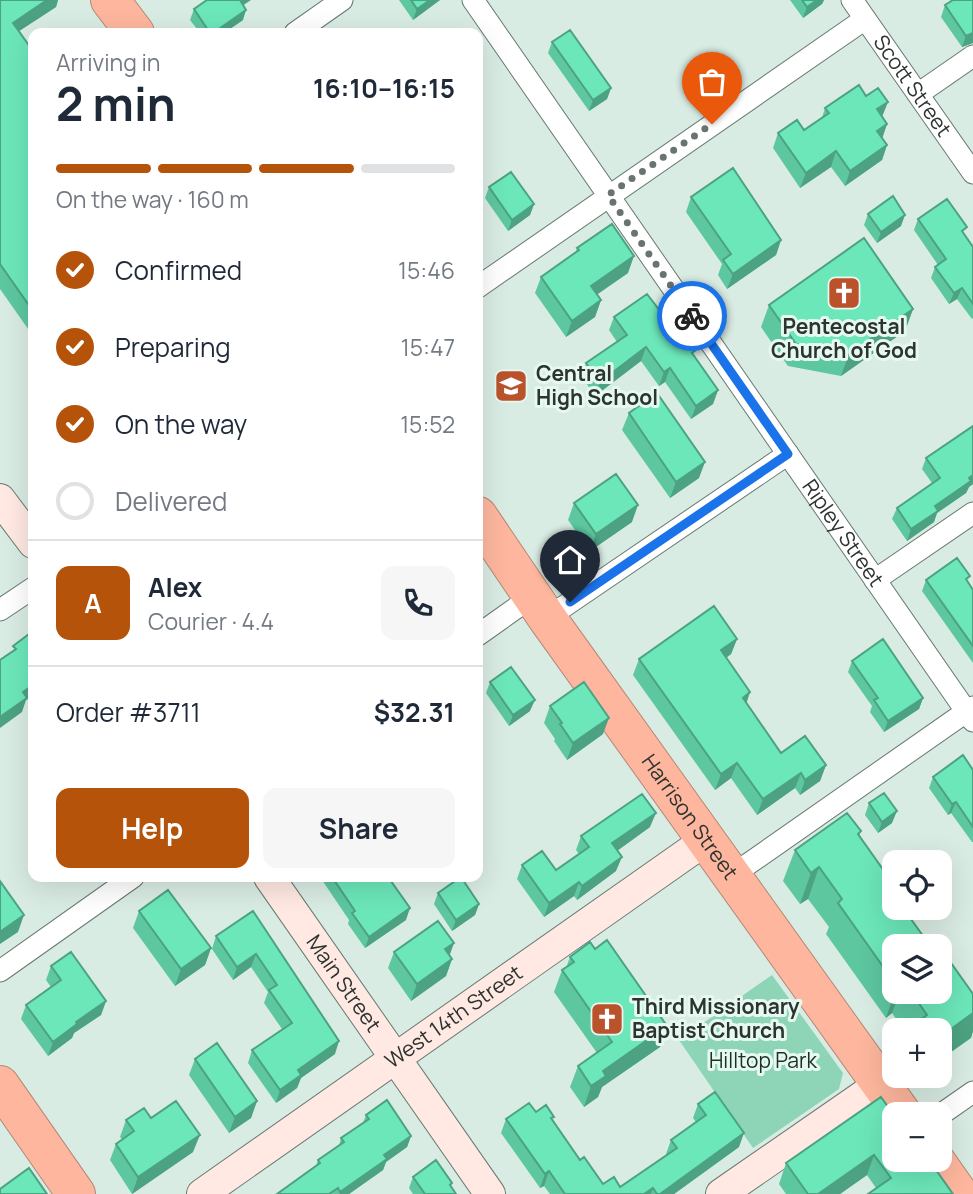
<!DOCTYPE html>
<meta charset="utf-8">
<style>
:root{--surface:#fff;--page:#f6f6f7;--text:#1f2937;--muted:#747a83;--line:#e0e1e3;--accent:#b45309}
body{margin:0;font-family:Manrope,sans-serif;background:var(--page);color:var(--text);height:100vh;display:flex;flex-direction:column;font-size:26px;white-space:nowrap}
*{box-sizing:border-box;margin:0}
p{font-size:23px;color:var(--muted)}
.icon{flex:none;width:38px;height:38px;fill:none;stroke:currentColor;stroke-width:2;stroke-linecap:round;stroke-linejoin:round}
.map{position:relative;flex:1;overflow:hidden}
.panel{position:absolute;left:28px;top:28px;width:455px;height:854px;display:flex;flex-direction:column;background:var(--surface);border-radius:14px;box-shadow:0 7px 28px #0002}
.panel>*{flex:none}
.fabs{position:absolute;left:882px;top:850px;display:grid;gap:14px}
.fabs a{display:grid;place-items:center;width:70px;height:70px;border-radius:14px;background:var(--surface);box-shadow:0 7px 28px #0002;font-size:35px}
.pin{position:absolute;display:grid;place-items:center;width:60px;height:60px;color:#fff;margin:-72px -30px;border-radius:50% 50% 50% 0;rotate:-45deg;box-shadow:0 0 7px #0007}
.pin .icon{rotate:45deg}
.courier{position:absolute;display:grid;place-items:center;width:70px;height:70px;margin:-35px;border:5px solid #1a73e8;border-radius:50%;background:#fff;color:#222;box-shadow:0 2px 9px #0007}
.summary em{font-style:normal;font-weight:700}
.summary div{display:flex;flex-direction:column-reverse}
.summary{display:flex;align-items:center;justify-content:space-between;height:119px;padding:0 28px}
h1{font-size:46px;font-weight:700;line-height:52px}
.bar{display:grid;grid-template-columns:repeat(4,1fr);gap:10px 7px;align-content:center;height:84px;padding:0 28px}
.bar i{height:9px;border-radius:5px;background:var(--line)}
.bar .on{background:var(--accent)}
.bar p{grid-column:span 4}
.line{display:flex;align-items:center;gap:18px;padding:0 28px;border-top:2px solid var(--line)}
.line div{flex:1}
.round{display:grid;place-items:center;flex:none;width:74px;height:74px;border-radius:14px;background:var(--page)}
ol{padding:0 28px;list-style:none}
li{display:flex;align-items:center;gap:21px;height:77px}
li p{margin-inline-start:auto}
li .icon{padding:7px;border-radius:50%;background:var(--accent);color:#fff;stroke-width:4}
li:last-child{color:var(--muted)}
li i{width:38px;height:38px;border:4px solid var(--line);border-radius:50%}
.action{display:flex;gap:14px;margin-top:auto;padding:14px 28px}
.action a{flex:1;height:80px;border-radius:14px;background:var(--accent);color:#fff;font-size:28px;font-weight:700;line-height:80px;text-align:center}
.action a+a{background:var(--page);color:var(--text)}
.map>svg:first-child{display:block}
</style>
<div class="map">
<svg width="973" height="1194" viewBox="0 0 973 1194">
<rect width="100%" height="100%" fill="#d9ece3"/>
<path fill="#8ed4b7" d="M772,975L843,1073L839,1089L753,1148L679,1040Z"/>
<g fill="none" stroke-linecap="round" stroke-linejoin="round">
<defs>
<g id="street">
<path id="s1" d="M473,0L973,721"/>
<path id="s2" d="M852,0L973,173"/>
<path d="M295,33L342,0"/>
<path d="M918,94L973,56"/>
<path d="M478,287L865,19"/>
<path d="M875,580L973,513"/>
<path d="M0,610L33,588"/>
<path d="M547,618L788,454"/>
<path d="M478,635L533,596"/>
<path d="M731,876L973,707"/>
<path d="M0,971L133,877"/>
<path d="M940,1115L973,1092"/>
</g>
<g id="secondary">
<path d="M0,499L33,543"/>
<path id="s3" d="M269,877L490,1194"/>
<path id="s4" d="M202,1194L706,840"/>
<path d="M721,1194L880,1084"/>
</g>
<g id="highway">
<path d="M110,0L135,33"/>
<path id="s5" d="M478,516L547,618L903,1115"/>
<path d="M0,1085L76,1194"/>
<path d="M935,1160L959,1194"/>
</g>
</defs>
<use href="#street" stroke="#687972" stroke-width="23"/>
<use href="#secondary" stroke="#687972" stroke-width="32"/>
<use href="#highway" stroke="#b48978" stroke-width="40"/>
<use href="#street" stroke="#fff" stroke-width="21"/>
<use href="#secondary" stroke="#ffe9e2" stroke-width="30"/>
<use href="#highway" stroke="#feb79e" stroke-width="38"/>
</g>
<path fill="#5dc7a0" d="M0,0H58L56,7L19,31L33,51V336L0,289Z
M399,0H440L413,20Z
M790,0H824L822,4L803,18Z
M973,0V43L962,47L941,17L945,5Z
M243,5V20L224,33H200L190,20L194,9Z
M552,42L611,88L607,99L589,111L548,53Z
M825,108L883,117L887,124L882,138L887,145L882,160L845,186L831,167L800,188L773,148L778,133L804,130L822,118Z
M489,187L534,204L530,215L508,231L485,198Z
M691,197L781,240L776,255L727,289L718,275L722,264L686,212Z
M868,214L901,226L877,243L864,225Z
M918,219L964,234L973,247V318L972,319L957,299L949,304L931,278L935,267L938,265L914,230Z
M577,248L628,273L597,294L601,300L595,317L566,337L535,293L541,277L576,252Z
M769,305L913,309L905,331L841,376L788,366L761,327Z
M614,317L694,356L718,390L713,404L691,419L665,382L659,386L641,361L595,396L582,377L586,363L617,342L609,330Z
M629,413L699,478L670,498L622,430Z
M973,426V484L969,487L966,493L937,513L934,522L907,541L892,519L897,508L932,483L922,469L926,458Z
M574,503L632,522L590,551L568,520Z
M926,580L968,582L973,590V663L922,591Z
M737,639L731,654L726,658L746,703L781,753L826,765L820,781L800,795L795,788L757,815L731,778L715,790L633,675L639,659Z
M852,661L923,698L919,709L884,732L870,712L872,706L848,672Z
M490,682L530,711L509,726L486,693Z
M550,706L603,734L567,760L554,741L555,739L544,723Z
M973,770V842H972L951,813L948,815L929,788L933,777Z
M869,803L892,823L878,833L865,815Z
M650,827L617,851L616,871L577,900L574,896L544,917L517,879L522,865L556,870L579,854L576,850L581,836Z
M861,831L859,836L894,947V992H940L973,994V1031L971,1038L940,1031H904L892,1013L886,1018L826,934L829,927L808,899L800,904L783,881L795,850Z
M320,877H388L406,920L365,948L348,924L349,920Z
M438,893L479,904L475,915L452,931L434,904Z
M139,911L211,948L205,965L175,986L133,928Z
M253,911L335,1054L301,1078L297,1088L276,1103L248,1063L252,1050L282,1029L264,1003L268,992L251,967L233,980L212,949L216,936Z
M595,949L667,1026L660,1047L602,1087L598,1097L584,1107L570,1087L578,1066L597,1053L554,992L562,970L566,968L570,957Z
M394,952L452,959L446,976L411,1001L388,968Z
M51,966L106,1001L101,1015L74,1033L72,1038L48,1056L21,1019L26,1005L51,987L46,980Z
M195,1059L257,1101L251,1118L229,1133L189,1075Z
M881,1097L894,1160H929L876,1188L867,1175L840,1194H786L779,1184L786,1163Z
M698,1104L739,1147L674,1194H550L544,1186L540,1188L501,1133L506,1119L536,1112L552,1120L580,1160L603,1184L620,1187L666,1155V1154L671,1140L696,1122L693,1118Z
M366,1115L411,1136L407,1147L386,1162L383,1170L349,1194H277L316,1166L318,1160L339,1146L341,1138L363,1123Z
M151,1118L193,1152L132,1194L110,1160L116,1144L122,1139L120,1137L126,1120Z
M413,1177L451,1187L456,1194H413L409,1188Z"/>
<path fill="#4ca282" d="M47,0H58L56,7L7,39L13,23Z
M240,0H251L236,10Z
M430,0H440L413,20L417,9Z
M817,0H824L822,4L803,18L807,7Z
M246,10L243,20L224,33H213Z
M973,33V43L962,47L966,36Z
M611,88L607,99L589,111L593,100Z
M888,102L882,117L877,109Z
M887,124L882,139L877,131Z
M887,145L882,160L845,186L850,171Z
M836,151L831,167L800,188L806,173Z
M534,204L530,215L508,231L512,220Z
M905,215L901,226L877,243L881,232Z
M781,240L776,255L727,289L733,274Z
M634,256L628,273L585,303L591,286Z
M962,288L957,299L949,304L954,293Z
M601,300L595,317L566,337L572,321Z
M913,309L905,331L841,376L849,354Z
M646,347L641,361L595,396L600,382Z
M670,368L665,382L659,386L664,372Z
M718,390L713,404L691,419L696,406Z
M705,462L699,478L670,498L676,482Z
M973,475V484L969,487L966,493L937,513L934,522L907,541L911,529L935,506Z
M638,505L632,522L590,551L596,534Z
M737,639L731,654L715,666L721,650Z
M33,685V696L26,700L22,712L0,728V717L23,692Z
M750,692L745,708L743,698Z
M923,698L919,709L884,732L888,721Z
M535,700L530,711L509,726L513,715Z
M609,718L603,734L567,760L573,743Z
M737,763L731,778L715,790L721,774Z
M826,765L820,781L800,795L805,780Z
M801,773L795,788L757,815L763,799Z
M956,802L951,813L948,815L952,804Z
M897,811L892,823L878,833L882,822Z
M656,813L650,827L607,858L612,843Z
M622,857L616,871L577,900L582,886Z
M819,867L808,899L800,904L811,873Z
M579,882L574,896L544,917L549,903Z
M479,904L475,915L452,931L456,920Z
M410,908L406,920L365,948L369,937Z
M24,915L18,932L0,944V932Z
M454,943L448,960L445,949Z
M211,948L205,965L175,986L181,969Z
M256,954L251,967L233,980L237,967Z
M452,959L446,976L411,1001L417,984Z
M895,992H900L892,1013L886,1018Z
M106,1001L101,1015L74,1033L72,1038L48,1056L53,1042L76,1022Z
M973,1013V1031L971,1038L940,1060V1037Z
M667,1026L660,1047L602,1087L598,1097L584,1107L591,1086L603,1071Z
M339,1041L335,1054L301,1078L297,1088L276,1103L280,1090L298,1070Z
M257,1101L251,1118L229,1133L235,1117Z
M744,1133L739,1147L674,1194H660Z
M200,1135L193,1152L132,1194L138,1177Z
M411,1136L407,1147L386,1162L383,1170L349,1194H340V1192L384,1155Z
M874,1155L867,1175L840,1194H818Z
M549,1171L544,1186L540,1188L545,1174Z
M653,1188L651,1194H644Z"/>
<path fill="#6ce7ba" stroke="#4ca282" stroke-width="2" d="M0,0H47L13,23L33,51V311L0,264Z
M207,0H240L246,10L213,33H210L194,9Z
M411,0H430L417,9Z
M802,0H817L807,7Z
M953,0H973V33L966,36L945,5Z
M570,30L611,88L593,100L552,42Z
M859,85L866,96L878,88L888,102L877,109L887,124L877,131L887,145L850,171L836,151L806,173L778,133L797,120L804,130L829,113L825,108Z
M733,168L781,240L733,274L723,260L731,254L691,197Z
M511,172L534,204L512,220L489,187Z
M893,196L905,215L881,232L868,214Z
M947,199L967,227L962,231L973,247V304L962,288L954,293L935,267L946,259L918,219Z
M612,224L634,256L591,286L601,300L572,321L541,277L579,250L577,248Z
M864,238L913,309L849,354L796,344L769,305Z
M647,294L677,333L683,329L697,349L692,353L718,390L696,406L670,368L664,372L646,347L600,382L586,363L627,335L614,317Z
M657,393L705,462L676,482L629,413Z
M973,426V475L969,478L971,481L935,506L938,511L911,529L897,508L940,478L926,458Z
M616,474L638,505L596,534L574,503Z
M957,558L970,576L966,579L973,590V646L926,580Z
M714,606L737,639L721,650L750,692L743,698L781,753L805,736L826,765L805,780L801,773L763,799L737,763L721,774L639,659Z
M33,631V685L23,692L27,698L0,717V660L16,649L13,646Z
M883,639L923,698L888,721L874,700L878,698L852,661Z
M511,667L535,700L513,715L490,682Z
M584,682L609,718L573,743L560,724L562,723L550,706Z
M963,755L973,770V827L956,802L952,804L933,777Z
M884,793L897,811L882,822L869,803Z
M642,794L656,813L612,843L622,857L582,886L579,882L549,903L522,865L542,851L556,870L589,847L581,836Z
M847,813L861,831L858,834L894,885V908H903L931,947H894V982L838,903L842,899L819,867L811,873L795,850Z
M332,877H388L410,908L369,937L352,913L355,911Z
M461,877L479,904L456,920L438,893Z
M0,881L24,915L0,932Z
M168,890L211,948L181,969L139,911Z
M253,911L339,1041L298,1070L301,1075L280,1090L252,1050L292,1023L269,990L277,985L256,954L237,967L216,936Z
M438,921L454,943L445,949L452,959L417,984L394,952Z
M607,940L667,1026L603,1071L606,1076L591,1086L578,1066L612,1042L562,970L574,962L570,957L590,942L595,949Z
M71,952L106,1001L76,1022L77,1024L53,1042L26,1005L61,980L51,966Z
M944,953L973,994V1013L940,1037V1031H926L919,1021L927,1015L911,992H940V956Z
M217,1043L257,1101L235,1117L195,1059Z
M715,1092L744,1133L660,1194H657L653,1188L644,1194H565L549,1171L545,1174L506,1119L529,1103L536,1112L546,1105L554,1117L551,1118L580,1160L584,1157L603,1184L614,1177L620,1187L677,1148L671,1140L706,1115L698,1104Z
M881,1097L894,1115V1160H929L953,1194H868L891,1178L874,1155L818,1194H808L786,1163Z
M387,1100L411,1136L384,1155L387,1159L340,1192L338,1188L329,1194H277L320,1163L318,1160L344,1142L341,1138L369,1119L366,1115Z
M176,1101L200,1135L138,1177L116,1144L134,1131L126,1120L144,1108L151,1118Z
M436,1160L452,1183L450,1185L456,1194H425L413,1177Z
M29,1168L47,1194H0V1189Z"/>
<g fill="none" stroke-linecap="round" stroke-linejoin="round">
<path stroke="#69746f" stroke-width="7" stroke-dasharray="0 12.6" d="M692,316L608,195L712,124"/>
<path stroke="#1a73e8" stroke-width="9" d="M570,602L788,454L692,316"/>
</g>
<defs>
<symbol id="church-square" viewBox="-11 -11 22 22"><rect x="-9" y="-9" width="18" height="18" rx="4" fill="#ba532c" stroke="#e6f9f0"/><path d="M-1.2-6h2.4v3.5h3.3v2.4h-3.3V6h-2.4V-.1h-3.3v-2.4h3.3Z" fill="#fff"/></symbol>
<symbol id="school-square" viewBox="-11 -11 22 22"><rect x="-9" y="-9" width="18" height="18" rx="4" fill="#ba532c" stroke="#e6f9f0"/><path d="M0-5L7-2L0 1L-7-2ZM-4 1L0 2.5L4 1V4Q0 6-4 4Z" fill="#fff"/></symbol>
</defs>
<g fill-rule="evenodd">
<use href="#church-square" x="825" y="274" width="38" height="38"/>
<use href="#school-square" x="492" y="367" width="38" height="38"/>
<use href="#church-square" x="588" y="1000" width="38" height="38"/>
</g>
<g text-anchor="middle" stroke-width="6" stroke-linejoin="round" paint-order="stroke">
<g font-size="21" fill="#2c3330" stroke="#e6f9f0">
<text dy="7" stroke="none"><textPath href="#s2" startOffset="105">Scott Street</textPath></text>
<text dy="7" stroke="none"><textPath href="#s1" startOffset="649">Ripley Street</textPath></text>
<text dy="7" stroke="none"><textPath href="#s5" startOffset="368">Harrison Street</textPath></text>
<text dy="7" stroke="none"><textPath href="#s3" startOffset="130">Main Street</textPath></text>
<text dy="7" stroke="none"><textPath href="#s4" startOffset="308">West 14th Street</textPath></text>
</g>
<g font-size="21" font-weight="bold" fill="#2c3330" stroke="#e6f9f0" text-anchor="start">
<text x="844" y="334" text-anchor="middle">Pentecostal<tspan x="844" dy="24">Church of God</tspan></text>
<text x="536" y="381">Central<tspan x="536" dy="24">High School</tspan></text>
<text x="632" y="1014">Third Missionary<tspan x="632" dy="24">Baptist Church</tspan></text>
</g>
<g font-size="21" fill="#1b3028" stroke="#e6f9f0">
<text x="763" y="1068">Hilltop Park</text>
</g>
</g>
</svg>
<div class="fabs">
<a><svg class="icon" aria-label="locate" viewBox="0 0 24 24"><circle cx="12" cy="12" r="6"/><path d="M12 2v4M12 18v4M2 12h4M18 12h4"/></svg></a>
<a><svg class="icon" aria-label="layers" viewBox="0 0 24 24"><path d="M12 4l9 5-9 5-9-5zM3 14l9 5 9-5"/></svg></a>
<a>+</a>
<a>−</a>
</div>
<div class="pin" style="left:712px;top:124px;background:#ea580c"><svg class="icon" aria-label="bag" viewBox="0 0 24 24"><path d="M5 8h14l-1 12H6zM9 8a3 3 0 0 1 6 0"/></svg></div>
<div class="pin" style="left:570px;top:602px;background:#1f2937"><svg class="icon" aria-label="home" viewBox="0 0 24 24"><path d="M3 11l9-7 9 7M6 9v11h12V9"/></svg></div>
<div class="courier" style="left:692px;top:316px"><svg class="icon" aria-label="bike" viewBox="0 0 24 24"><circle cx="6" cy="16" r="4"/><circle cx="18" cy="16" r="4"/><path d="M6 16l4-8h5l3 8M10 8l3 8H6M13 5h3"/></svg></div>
<section class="panel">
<div class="summary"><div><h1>2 min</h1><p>Arriving in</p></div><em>16:10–16:15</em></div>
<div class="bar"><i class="on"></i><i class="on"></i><i class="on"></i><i></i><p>On the way · 160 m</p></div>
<ol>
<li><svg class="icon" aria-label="check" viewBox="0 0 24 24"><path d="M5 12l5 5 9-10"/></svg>Confirmed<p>15:46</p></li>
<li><svg class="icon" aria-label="check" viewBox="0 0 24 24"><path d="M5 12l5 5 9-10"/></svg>Preparing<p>15:47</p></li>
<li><svg class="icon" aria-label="check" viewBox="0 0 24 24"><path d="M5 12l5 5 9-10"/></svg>On the way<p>15:52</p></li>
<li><i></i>Delivered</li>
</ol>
<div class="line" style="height:126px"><b class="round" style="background:var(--accent);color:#fff">A</b><div><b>Alex</b><p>Courier · 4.4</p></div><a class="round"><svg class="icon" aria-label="phone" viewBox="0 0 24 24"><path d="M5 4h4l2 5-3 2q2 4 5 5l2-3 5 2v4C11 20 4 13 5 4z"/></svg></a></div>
<div class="line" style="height:91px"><div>Order #3711</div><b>$32.31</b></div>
<div class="action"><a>Help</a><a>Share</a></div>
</section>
</div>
